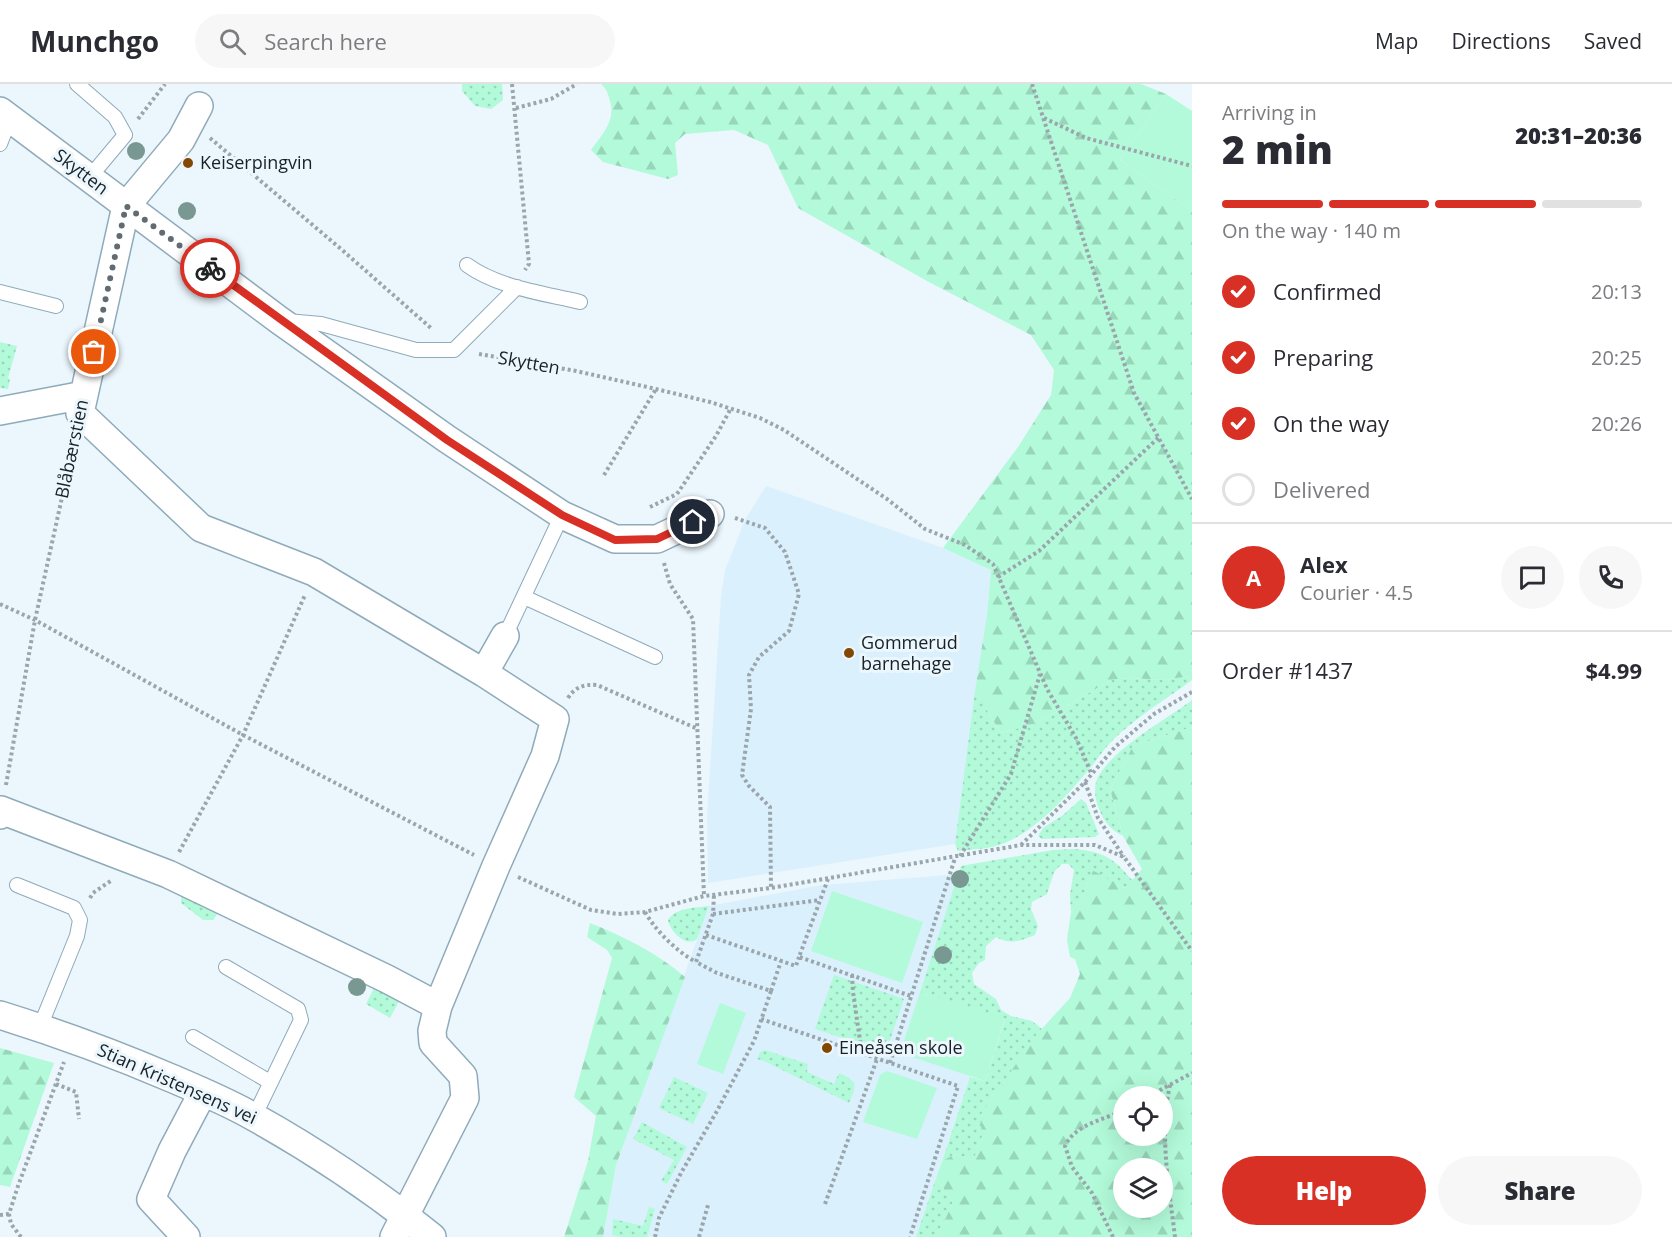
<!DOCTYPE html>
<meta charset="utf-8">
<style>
:root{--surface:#fff;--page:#f7f7f7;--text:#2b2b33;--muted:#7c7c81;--line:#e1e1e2;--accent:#d93025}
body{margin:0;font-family:"Open Sans",sans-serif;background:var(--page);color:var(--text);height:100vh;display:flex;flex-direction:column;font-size:22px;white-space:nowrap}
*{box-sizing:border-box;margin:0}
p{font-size:20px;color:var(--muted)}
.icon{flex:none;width:33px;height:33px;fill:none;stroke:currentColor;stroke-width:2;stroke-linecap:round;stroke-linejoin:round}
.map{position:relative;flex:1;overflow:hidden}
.side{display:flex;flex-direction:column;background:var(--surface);width:480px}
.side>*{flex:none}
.buttons{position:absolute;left:1113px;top:1002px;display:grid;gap:12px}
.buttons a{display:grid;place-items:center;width:60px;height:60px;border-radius:50%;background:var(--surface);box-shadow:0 6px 24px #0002;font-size:30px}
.pin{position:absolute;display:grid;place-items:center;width:51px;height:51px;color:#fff;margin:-26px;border:3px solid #fff;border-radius:50%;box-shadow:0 2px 6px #0007}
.courier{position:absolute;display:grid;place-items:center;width:60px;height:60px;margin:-30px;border:4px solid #d93025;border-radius:50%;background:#fff;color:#222;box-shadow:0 2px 8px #0007}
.head em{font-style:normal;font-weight:800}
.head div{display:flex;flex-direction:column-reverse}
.head{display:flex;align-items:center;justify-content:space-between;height:102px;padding:0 30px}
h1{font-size:39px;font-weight:800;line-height:45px}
.bar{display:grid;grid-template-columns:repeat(4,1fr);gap:9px 6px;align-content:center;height:72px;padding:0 30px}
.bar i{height:8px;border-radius:4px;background:var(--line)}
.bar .selected{background:var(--accent)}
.bar p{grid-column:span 4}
.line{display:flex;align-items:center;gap:15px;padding:0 30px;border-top:2px solid var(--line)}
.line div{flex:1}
.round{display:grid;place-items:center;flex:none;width:63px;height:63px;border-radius:32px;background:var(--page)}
ol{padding:0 30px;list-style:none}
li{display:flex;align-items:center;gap:18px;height:66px}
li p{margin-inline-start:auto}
li .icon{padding:6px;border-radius:50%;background:var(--accent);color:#fff;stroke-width:4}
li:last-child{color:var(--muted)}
li i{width:33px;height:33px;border:3px solid var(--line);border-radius:50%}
.button{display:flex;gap:12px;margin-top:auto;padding:12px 30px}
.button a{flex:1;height:69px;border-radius:36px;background:var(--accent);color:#fff;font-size:24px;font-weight:800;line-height:69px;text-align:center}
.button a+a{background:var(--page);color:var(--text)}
header{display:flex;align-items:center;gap:36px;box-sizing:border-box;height:84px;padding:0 30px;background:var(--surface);border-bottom:2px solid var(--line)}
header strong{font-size:28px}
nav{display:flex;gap:33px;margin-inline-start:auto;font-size:21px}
.search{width:420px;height:54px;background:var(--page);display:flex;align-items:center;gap:15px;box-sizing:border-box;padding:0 21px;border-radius:33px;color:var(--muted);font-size:22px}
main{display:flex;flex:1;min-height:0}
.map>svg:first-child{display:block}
</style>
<header>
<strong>Munchgo</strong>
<div class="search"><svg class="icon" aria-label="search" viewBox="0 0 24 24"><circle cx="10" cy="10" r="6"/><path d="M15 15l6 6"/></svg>Search here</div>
<nav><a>Map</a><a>Directions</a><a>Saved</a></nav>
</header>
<main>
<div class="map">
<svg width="1192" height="1153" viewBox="0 0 1192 1153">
<defs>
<pattern id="green-dots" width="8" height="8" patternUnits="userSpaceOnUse" patternTransform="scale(1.5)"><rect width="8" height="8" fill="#b2fad9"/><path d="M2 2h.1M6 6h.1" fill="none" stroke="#98d6ba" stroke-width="1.8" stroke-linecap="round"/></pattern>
<pattern id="forest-firs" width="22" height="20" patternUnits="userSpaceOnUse" patternTransform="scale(1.5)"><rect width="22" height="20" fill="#b2fad9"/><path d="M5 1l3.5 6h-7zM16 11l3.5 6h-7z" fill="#98d6ba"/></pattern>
</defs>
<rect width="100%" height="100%" fill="#ebf7fd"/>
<path fill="#dbf0fd" d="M766,402L943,464L991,486L987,531L955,760L708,799L707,733L721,513L725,486L745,436Z
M960,790L920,907L1005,935L970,993L916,1153H603L616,1081L709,822L822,801Z"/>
<path fill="url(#green-dots)" d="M462,0H502L503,16L491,25L475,22L462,7Z
M0,258L17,262L8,294L10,295L8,305L0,304Z
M1192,592V596C1165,616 1136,633 1112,657C1102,667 1095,679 1086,689C1065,714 1038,744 1007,758C993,765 974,765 958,767L955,760L975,607L1001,649L1037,639L1111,596L1132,594L1162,596Z
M1192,616V643L1133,662L1110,705L1123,752C1110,745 1105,739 1099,725C1095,717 1093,702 1098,693C1115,663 1164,637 1192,616Z
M1081,715L1086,719L1099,750L1095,753L1042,755L1038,752L1043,744L1063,731Z
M1074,765C1105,768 1113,774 1133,797L1125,804L1092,787L1084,811L1071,828L1070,811L1074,786L1068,780H1062L1054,788L1047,810L1032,818L1031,825L1038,842L1035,851C1020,857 1010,861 996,853L986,862L985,876L979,879L972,889L974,900L996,915L1001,926L1011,932L1032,937L1042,945L1037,950L983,1047L980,1064L972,1076L955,1070L942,1077L970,993L985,997L1005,936L920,908L961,782L1053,766Z
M188,803L222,823L213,836H203L181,819V812Z
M709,822L697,855C686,864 670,847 668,836C676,823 695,824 709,822Z
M834,891L904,915L886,968L815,945Z
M376,900L402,912L390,934L366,920Z
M765,966L808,980L807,988L834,1000L839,989C858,997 857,1001 849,1019L764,977L757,975L760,968Z
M674,993L708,1009L693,1040L659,1024Z
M642,1038L687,1063L667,1100L661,1097L674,1076L633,1055Z
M936,1094L953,1118L937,1153H916Z
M649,1123L655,1125L647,1153H621L612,1151L613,1135L643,1142Z"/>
<path fill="url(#forest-firs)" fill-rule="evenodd" d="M601,0H1141L1166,10L1120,76L1192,127V592L1162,596L1132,594L1111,596L1037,639L1001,649L975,607L987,531L991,486L943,464L1018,363L1051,311L1054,286L1031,251L927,197L798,124L768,61L734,46L685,50L675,59L678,91L668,95L603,78L591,66C602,50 616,37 610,17C608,10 607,5 601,0Z
M1192,643V1153H937L953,1118L936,1094L942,1077L955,1070L972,1076C983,1061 984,1050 979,1033L1037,950L1070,914L1080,890L1075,875L1070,873L1067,856L1071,828L1084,811L1092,786L1125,804L1142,785L1123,752L1110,705L1133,662ZM1162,1012V1052H1124V1012ZM1162,1084V1124H1124V1084Z
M590,839C625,853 657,869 685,893L616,1081L603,1153H564L588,1077L596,1032L574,1013L612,874L607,866L587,853Z
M0,964L54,979L10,1103L0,1101Z"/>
<path fill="#b2fad9" d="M1166,10L1192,27V127L1120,76Z
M832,807L923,838L902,899L811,867Z
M920,908L1005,935L985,997L900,969Z
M720,919L746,929L723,990L697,980Z
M887,987L937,1004L917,1055L863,1038L880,991Z"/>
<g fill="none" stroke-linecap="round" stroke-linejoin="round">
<defs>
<path id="lane" d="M77,0L115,33L125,51L89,94
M0,60L10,34
M467,181C499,204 543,209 580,218
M0,208L56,222
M287,237L321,240L416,266H454L517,203
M524,513L655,573
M505,552L562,431
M17,801L74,824L80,836L77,852L40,943
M226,883L298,925L301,936L254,1033
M193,953L270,998"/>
<path id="street" d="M199,22L181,56L126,122L80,329L201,444L314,488L484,589L555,635L545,672L496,782L438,922
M0,27L279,236L447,355L562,431L615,455H657L710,430
M0,327L84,311
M484,589L505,552
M0,731L1,726L168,790L387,895L438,922L432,947L433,959L463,992L465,1014L394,1153
M0,931C58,949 115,970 171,994C199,1006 228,1018 254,1033C317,1068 376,1108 432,1153
M186,1153L151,1115L172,1067L203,1008"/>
</defs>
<use href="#lane" stroke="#8faaba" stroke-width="16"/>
<use href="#street" stroke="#8faaba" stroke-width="30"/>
<path stroke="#9aa6ac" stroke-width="4" stroke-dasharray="3 3" stroke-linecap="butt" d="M512,0L529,180L525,186
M1032,0L1134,309L1192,415
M516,24L551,15L577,0
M1044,34L1086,54L1192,82
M138,35L165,0
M210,54L341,165L432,245
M479,270L576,287L656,305L710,318L760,334L784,346L887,415L925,445L965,461L993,480L1047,605L1076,654L1092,691
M604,391L656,305
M650,423L677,410L716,352L731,324
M735,434L765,444L785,468L799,510L789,547L759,573L749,591L751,625L742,691L749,702L770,723L771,804
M664,479L670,500L693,535L704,812
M998,493L1039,467L1159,353
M0,520L35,536L243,651L474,771
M568,614C575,603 584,600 597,601L698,645
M1085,698L1098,734L1124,773
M6,701L35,536L74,359
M1021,761L1085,698L1115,663L1154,630L1192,608
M179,768L243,651L305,511
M960,772L1011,690L1040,590
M518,793L591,826L618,830L645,828L704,812L771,804L1021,761H1095L1124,773L1192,867
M828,795L799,873L911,912
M90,814L93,809L112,796
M645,828C656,847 676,867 696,878
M713,830L820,816
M706,851L796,882L799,873
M852,891L853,908L862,970
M771,907L781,877
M761,935L958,1002L910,1153
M890,979L955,774
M56,1000L76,1008L79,1035
M1170,1001C1159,1051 1169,1103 1175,1153
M1149,1012L1192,989
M825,1120L877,975
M0,1131L9,1130
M21,1153L11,1140L9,1130L18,1102L64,978
M655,1153L659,1134L681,1089L717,1027L754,957L771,907L717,889L696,878L713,830L714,811
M699,1153L708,1121
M1113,1153L1092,1109L1072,1083L1065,1062C1075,1040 1104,1036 1124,1026"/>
<use href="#lane" stroke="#fff" stroke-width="14"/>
<use href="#street" stroke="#fff" stroke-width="27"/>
</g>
<g fill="#799891">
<circle cx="136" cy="67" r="9"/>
<circle cx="187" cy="127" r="9"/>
<circle cx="960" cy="795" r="9"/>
<circle cx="943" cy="871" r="9"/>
<circle cx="357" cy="903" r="9"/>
</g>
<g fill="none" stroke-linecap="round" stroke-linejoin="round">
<path stroke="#616c72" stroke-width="6" stroke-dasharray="0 10.8" d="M94,268L126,122L210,184"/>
<path stroke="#d93025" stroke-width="8" d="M210,184L447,356L562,431L615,456L657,455L693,438"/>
</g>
<g fill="#844702" stroke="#ebf7fd" stroke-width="2">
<circle cx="188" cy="79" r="6"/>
<circle cx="849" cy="569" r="6"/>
<circle cx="827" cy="964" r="6"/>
</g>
<g text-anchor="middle" stroke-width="6" stroke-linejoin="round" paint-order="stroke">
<g font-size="18" fill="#172127" stroke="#ebf7fd" text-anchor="start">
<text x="200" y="85">Keiserpingvin</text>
<text x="861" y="565">Gommerud<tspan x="861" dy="21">barnehage</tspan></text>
<text x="839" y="970">Eineåsen skole</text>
</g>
<g font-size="18" fill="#172127" stroke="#ebf7fd">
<text transform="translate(81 88) rotate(37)" y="6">Skytten</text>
<text transform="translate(529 279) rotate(10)" y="6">Skytten</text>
<text transform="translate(72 365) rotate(-78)" y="6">Blåbærstien</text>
<text transform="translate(177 1000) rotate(24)" y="6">Stian Kristensens vei</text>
</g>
</g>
</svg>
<div class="buttons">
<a><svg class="icon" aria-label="locate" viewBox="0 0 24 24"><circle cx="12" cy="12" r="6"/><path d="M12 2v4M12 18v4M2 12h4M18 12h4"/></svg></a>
<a><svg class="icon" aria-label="layers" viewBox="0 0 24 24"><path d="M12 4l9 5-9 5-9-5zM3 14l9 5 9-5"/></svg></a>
</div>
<div class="pin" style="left:94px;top:268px;background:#ea580c"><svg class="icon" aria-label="bag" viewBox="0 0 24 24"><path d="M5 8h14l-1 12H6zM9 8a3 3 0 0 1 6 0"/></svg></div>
<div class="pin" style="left:693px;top:438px;background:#1f2937"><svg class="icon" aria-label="home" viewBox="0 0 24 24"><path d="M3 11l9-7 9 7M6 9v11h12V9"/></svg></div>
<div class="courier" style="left:210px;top:184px"><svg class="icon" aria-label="bike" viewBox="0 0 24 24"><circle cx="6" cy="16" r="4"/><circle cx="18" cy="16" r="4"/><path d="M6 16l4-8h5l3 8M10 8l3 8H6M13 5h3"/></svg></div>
</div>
<section class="side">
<div class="head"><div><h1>2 min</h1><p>Arriving in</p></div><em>20:31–20:36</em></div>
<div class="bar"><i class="selected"></i><i class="selected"></i><i class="selected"></i><i></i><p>On the way · 140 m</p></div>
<ol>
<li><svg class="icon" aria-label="check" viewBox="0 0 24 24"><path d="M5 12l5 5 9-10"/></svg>Confirmed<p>20:13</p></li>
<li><svg class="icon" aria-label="check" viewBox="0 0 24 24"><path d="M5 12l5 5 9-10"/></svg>Preparing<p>20:25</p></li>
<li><svg class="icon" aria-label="check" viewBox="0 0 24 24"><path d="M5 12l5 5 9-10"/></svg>On the way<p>20:26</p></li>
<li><i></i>Delivered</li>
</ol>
<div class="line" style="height:108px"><b class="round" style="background:var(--accent);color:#fff">A</b><div><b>Alex</b><p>Courier · 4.5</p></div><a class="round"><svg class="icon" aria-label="chat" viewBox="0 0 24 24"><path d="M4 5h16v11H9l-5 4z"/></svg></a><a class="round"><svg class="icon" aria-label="phone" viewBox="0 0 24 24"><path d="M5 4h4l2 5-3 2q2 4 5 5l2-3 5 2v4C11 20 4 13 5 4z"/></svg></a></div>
<div class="line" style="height:78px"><div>Order #1437</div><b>$4.99</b></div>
<div class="button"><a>Help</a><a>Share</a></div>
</section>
</main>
